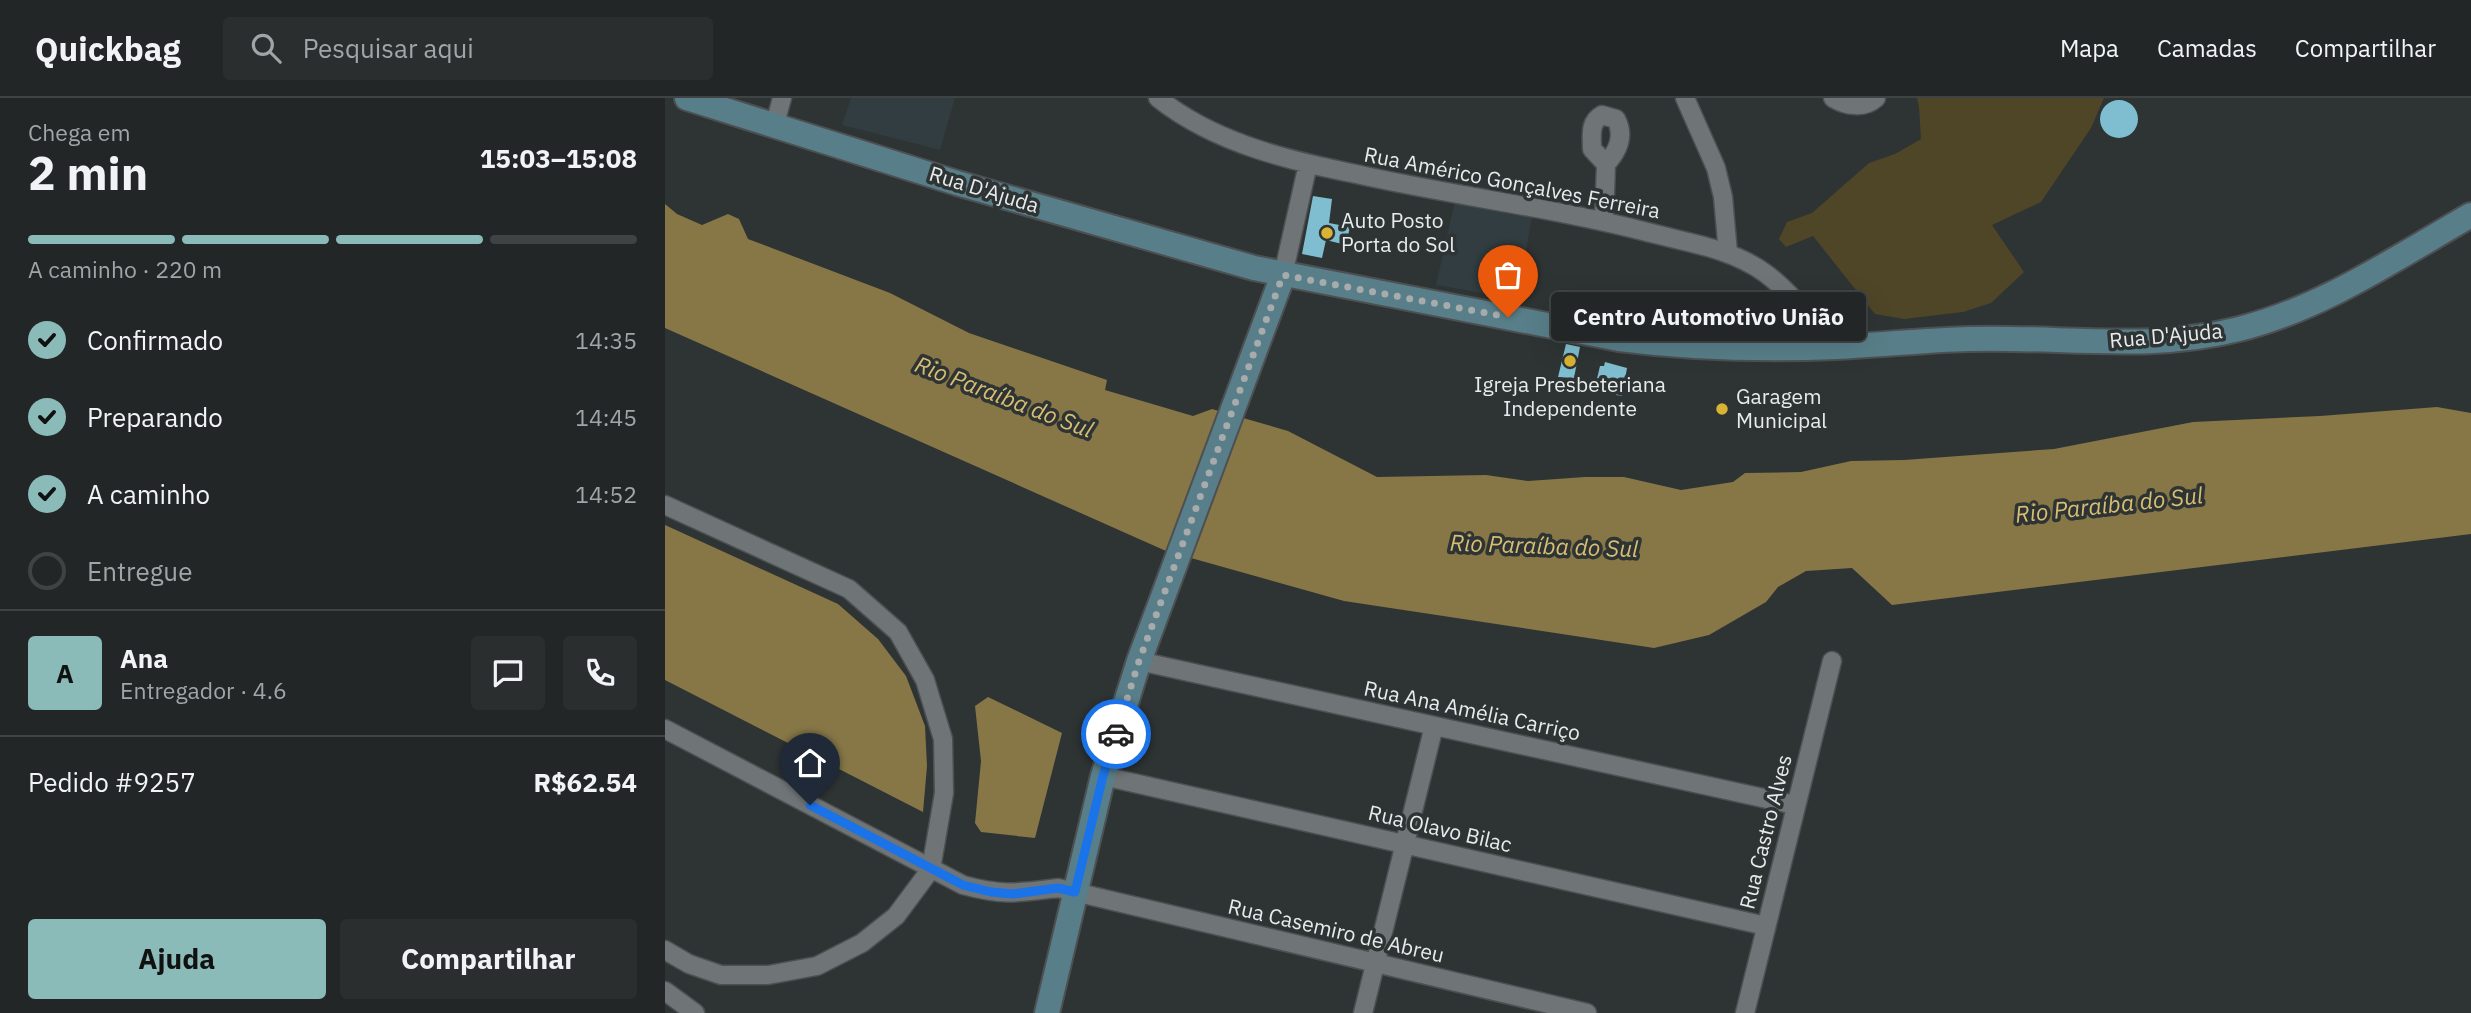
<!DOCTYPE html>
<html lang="pt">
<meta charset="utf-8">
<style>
:root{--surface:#222627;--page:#2a2e2f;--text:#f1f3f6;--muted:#a2a5a7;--line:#3f4344;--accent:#8bbbb9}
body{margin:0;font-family:"IBM Plex Sans",sans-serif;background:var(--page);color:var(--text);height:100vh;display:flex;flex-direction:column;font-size:26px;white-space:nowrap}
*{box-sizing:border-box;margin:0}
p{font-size:23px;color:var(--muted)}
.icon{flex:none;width:38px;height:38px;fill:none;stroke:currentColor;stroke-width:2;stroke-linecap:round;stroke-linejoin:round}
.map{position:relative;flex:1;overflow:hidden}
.side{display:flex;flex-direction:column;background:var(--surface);width:665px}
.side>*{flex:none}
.pin{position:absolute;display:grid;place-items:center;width:60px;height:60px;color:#fff;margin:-72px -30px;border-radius:50% 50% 50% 0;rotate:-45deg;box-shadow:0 0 7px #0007}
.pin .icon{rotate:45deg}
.courier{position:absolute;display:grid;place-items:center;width:70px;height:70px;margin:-35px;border:5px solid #1a73e8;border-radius:50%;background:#fff;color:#222;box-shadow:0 2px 9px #0007}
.bubble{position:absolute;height:49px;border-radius:7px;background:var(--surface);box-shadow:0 7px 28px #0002,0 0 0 2px var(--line);font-size:23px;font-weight:800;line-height:49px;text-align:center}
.overview em{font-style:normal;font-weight:800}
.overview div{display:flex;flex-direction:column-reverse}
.overview{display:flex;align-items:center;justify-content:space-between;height:119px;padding:0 28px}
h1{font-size:46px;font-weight:800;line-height:52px}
.bar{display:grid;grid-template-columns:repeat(4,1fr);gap:10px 7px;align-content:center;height:84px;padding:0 28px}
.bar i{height:9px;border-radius:5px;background:var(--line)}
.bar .active{background:var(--accent)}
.bar p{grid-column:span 4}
.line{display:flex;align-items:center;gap:18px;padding:0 28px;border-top:2px solid var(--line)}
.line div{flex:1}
.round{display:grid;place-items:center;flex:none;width:74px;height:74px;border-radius:7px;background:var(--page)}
ol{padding:0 28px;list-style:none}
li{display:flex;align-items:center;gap:21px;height:77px}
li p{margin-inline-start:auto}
li .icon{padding:7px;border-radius:50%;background:var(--accent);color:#111;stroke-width:4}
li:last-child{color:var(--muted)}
li i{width:38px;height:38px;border:4px solid var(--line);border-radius:50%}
.button{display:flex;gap:14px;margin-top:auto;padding:14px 28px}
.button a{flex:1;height:80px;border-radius:7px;background:var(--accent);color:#111;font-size:28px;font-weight:800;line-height:80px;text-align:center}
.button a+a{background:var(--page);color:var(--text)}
header{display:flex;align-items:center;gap:42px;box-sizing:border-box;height:98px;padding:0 35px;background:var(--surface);border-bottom:2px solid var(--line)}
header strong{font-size:33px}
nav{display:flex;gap:38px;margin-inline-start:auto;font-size:24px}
.search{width:490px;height:63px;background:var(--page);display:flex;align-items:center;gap:18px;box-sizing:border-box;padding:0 24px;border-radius:7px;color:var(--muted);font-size:26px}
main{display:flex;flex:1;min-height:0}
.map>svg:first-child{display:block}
</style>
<header>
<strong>Quickbag</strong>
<div class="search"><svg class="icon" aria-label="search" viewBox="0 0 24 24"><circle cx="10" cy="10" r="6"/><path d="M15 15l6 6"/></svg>Pesquisar aqui</div>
<nav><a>Mapa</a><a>Camadas</a><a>Compartilhar</a></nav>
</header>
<main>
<section class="side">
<div class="overview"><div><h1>2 min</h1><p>Chega em</p></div><em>15:03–15:08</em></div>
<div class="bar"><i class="active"></i><i class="active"></i><i class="active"></i><i></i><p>A caminho · 220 m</p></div>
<ol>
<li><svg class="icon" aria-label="check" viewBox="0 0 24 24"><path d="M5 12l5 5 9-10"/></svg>Confirmado<p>14:35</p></li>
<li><svg class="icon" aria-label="check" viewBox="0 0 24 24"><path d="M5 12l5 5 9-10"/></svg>Preparando<p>14:45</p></li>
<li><svg class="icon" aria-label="check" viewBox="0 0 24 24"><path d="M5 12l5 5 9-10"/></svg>A caminho<p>14:52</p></li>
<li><i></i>Entregue</li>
</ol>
<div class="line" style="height:126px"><b class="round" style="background:var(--accent);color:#111">A</b><div><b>Ana</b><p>Entregador · 4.6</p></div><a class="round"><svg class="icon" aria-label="chat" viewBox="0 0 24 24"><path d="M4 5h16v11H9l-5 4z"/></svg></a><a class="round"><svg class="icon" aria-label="phone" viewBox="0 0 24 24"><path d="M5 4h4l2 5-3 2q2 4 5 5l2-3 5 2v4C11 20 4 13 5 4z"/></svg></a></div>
<div class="line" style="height:91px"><div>Pedido #9257</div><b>R$62.54</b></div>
<div class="button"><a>Ajuda</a><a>Compartilhar</a></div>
</section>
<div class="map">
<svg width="1806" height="915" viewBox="0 0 1806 915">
<rect width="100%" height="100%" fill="#2e3334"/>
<path fill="#313d40" d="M186,0H290L275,52L177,27Z
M790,103L867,118L853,201L771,187Z"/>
<path fill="#4f4628" d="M1252,0H1439L1426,30L1376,104L1327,127L1359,174L1326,205L1298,214L1239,221L1210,216L1148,138L1121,149L1114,141L1122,124L1147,115L1204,65L1230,56L1256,41L1254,9Z"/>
<path fill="#877747" d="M0,106L12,116L37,127L63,116L74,121L83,141L225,195L304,235L442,282L440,292L528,318L547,311L623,333L712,379L821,377L863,383L920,379H959L1016,392L1068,384L1080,375L1136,374L1186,363L1239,362L1389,351L1528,324L1655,318L1772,309L1806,315V436L1227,507L1187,470L1141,473L1113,489L1101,504L1044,537L989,550L679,503L501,453L0,230Z
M0,427L173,506L213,541L241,578L260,628L262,668L258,714L0,582Z
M323,599L397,635L370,740L316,734L310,725L316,663L310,608Z"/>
<path fill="#7fbed0" d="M1435 21a19 19 0 1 1 38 0a19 19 0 1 1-38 0Z
M648,98L667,101L664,125L685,129L681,147L661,142L657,160L637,156Z
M901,246L915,249L909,280L893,279Z
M940,264L962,270L957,298L929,293L935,268H939Z"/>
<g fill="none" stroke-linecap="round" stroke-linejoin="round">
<defs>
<path id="street" d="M493,0C553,48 632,64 705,79C798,99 894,111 986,135C1025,145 1067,151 1100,175C1127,195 1148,224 1169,249
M1020,0L1051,70L1058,99L1063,155
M1168,0C1181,8 1199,11 1211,0
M937,17L951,21C960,38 953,53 941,66L927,51C927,38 924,24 937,17Z
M110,26L117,0
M939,123L941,66
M618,177L643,66
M0,407L184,491L233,534L260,582L278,641L279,695L266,771L231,818L197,845L152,868L103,877H56L24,866L0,852
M474,563L1130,707
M0,631L298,787C338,798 353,795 393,790L922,915
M438,678L1101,828
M0,893L30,915
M698,915L769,628
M1080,915L1167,563"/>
<path id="secondary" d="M22,0L292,85L589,170L954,241C1026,250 1098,252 1171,249C1215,247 1260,242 1304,241C1394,238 1485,254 1574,231C1658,210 1731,160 1806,117
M382,915L438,678L474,563L618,177"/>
</defs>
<use href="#street" stroke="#4d5052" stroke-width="21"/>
<use href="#secondary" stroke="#4d5052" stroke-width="28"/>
<use href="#street" stroke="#6f7476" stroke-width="18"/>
<use href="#secondary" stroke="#587f89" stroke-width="24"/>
</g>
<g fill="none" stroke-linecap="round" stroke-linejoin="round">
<path stroke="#a7abac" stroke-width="7" stroke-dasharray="0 12.6" d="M451,636L474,563L618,177L843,219"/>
<path stroke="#1a73e8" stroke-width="9" d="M145,707L298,787L326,794L348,796L393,790L410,794L438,678L451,636"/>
</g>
<g fill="#d9b334" stroke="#2e3334" stroke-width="2.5">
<circle cx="662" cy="135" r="7"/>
<circle cx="905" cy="263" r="7"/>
<circle cx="1057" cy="311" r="7"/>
</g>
<g text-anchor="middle" stroke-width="7" stroke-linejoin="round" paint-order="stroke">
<g font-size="21" fill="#e8ebec" stroke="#2e3334">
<text transform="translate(847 85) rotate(11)" y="7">Rua Américo Gonçalves Ferreira</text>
<text transform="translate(319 92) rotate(17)" y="7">Rua D'Ajuda</text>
<text transform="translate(1501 238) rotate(-5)" y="7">Rua D'Ajuda</text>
<text transform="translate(807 613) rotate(12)" y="7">Rua Ana Amélia Carriço</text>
<text transform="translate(775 731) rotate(13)" y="7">Rua Olavo Bilac</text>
<text transform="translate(1101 734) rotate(-76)" y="7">Rua Castro Alves</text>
<text transform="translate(671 833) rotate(13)" y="7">Rua Casemiro de Abreu</text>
</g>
<g font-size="21" fill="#e8ebec" stroke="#2e3334" text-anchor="start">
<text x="676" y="130">Auto Posto<tspan x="676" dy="24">Porta do Sol</tspan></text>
<text x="905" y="294" text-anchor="middle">Igreja Presbeteriana<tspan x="905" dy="24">Independente</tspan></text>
<text x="1071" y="306">Garagem<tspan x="1071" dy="24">Municipal</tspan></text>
</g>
<g font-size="23" font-style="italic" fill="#d7be73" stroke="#2e3334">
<text transform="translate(339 299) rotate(21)" y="8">Rio Paraíba do Sul</text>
<text transform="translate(1444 407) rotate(-6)" y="8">Rio Paraíba do Sul</text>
<text transform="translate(879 448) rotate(2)" y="8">Rio Paraíba do Sul</text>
</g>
</g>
</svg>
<div class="pin" style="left:843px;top:219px;background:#ea580c"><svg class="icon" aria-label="bag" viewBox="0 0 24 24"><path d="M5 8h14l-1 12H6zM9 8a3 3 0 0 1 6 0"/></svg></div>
<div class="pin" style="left:145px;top:707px;background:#1f2937"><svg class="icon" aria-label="home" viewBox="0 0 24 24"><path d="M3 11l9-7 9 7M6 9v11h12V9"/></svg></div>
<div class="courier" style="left:451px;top:636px"><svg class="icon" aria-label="car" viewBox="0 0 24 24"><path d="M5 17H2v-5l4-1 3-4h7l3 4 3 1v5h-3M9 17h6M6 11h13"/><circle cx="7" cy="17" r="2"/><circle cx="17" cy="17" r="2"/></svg></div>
<div class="bubble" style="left:886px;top:194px;width:315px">Centro Automotivo União</div>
</div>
</main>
